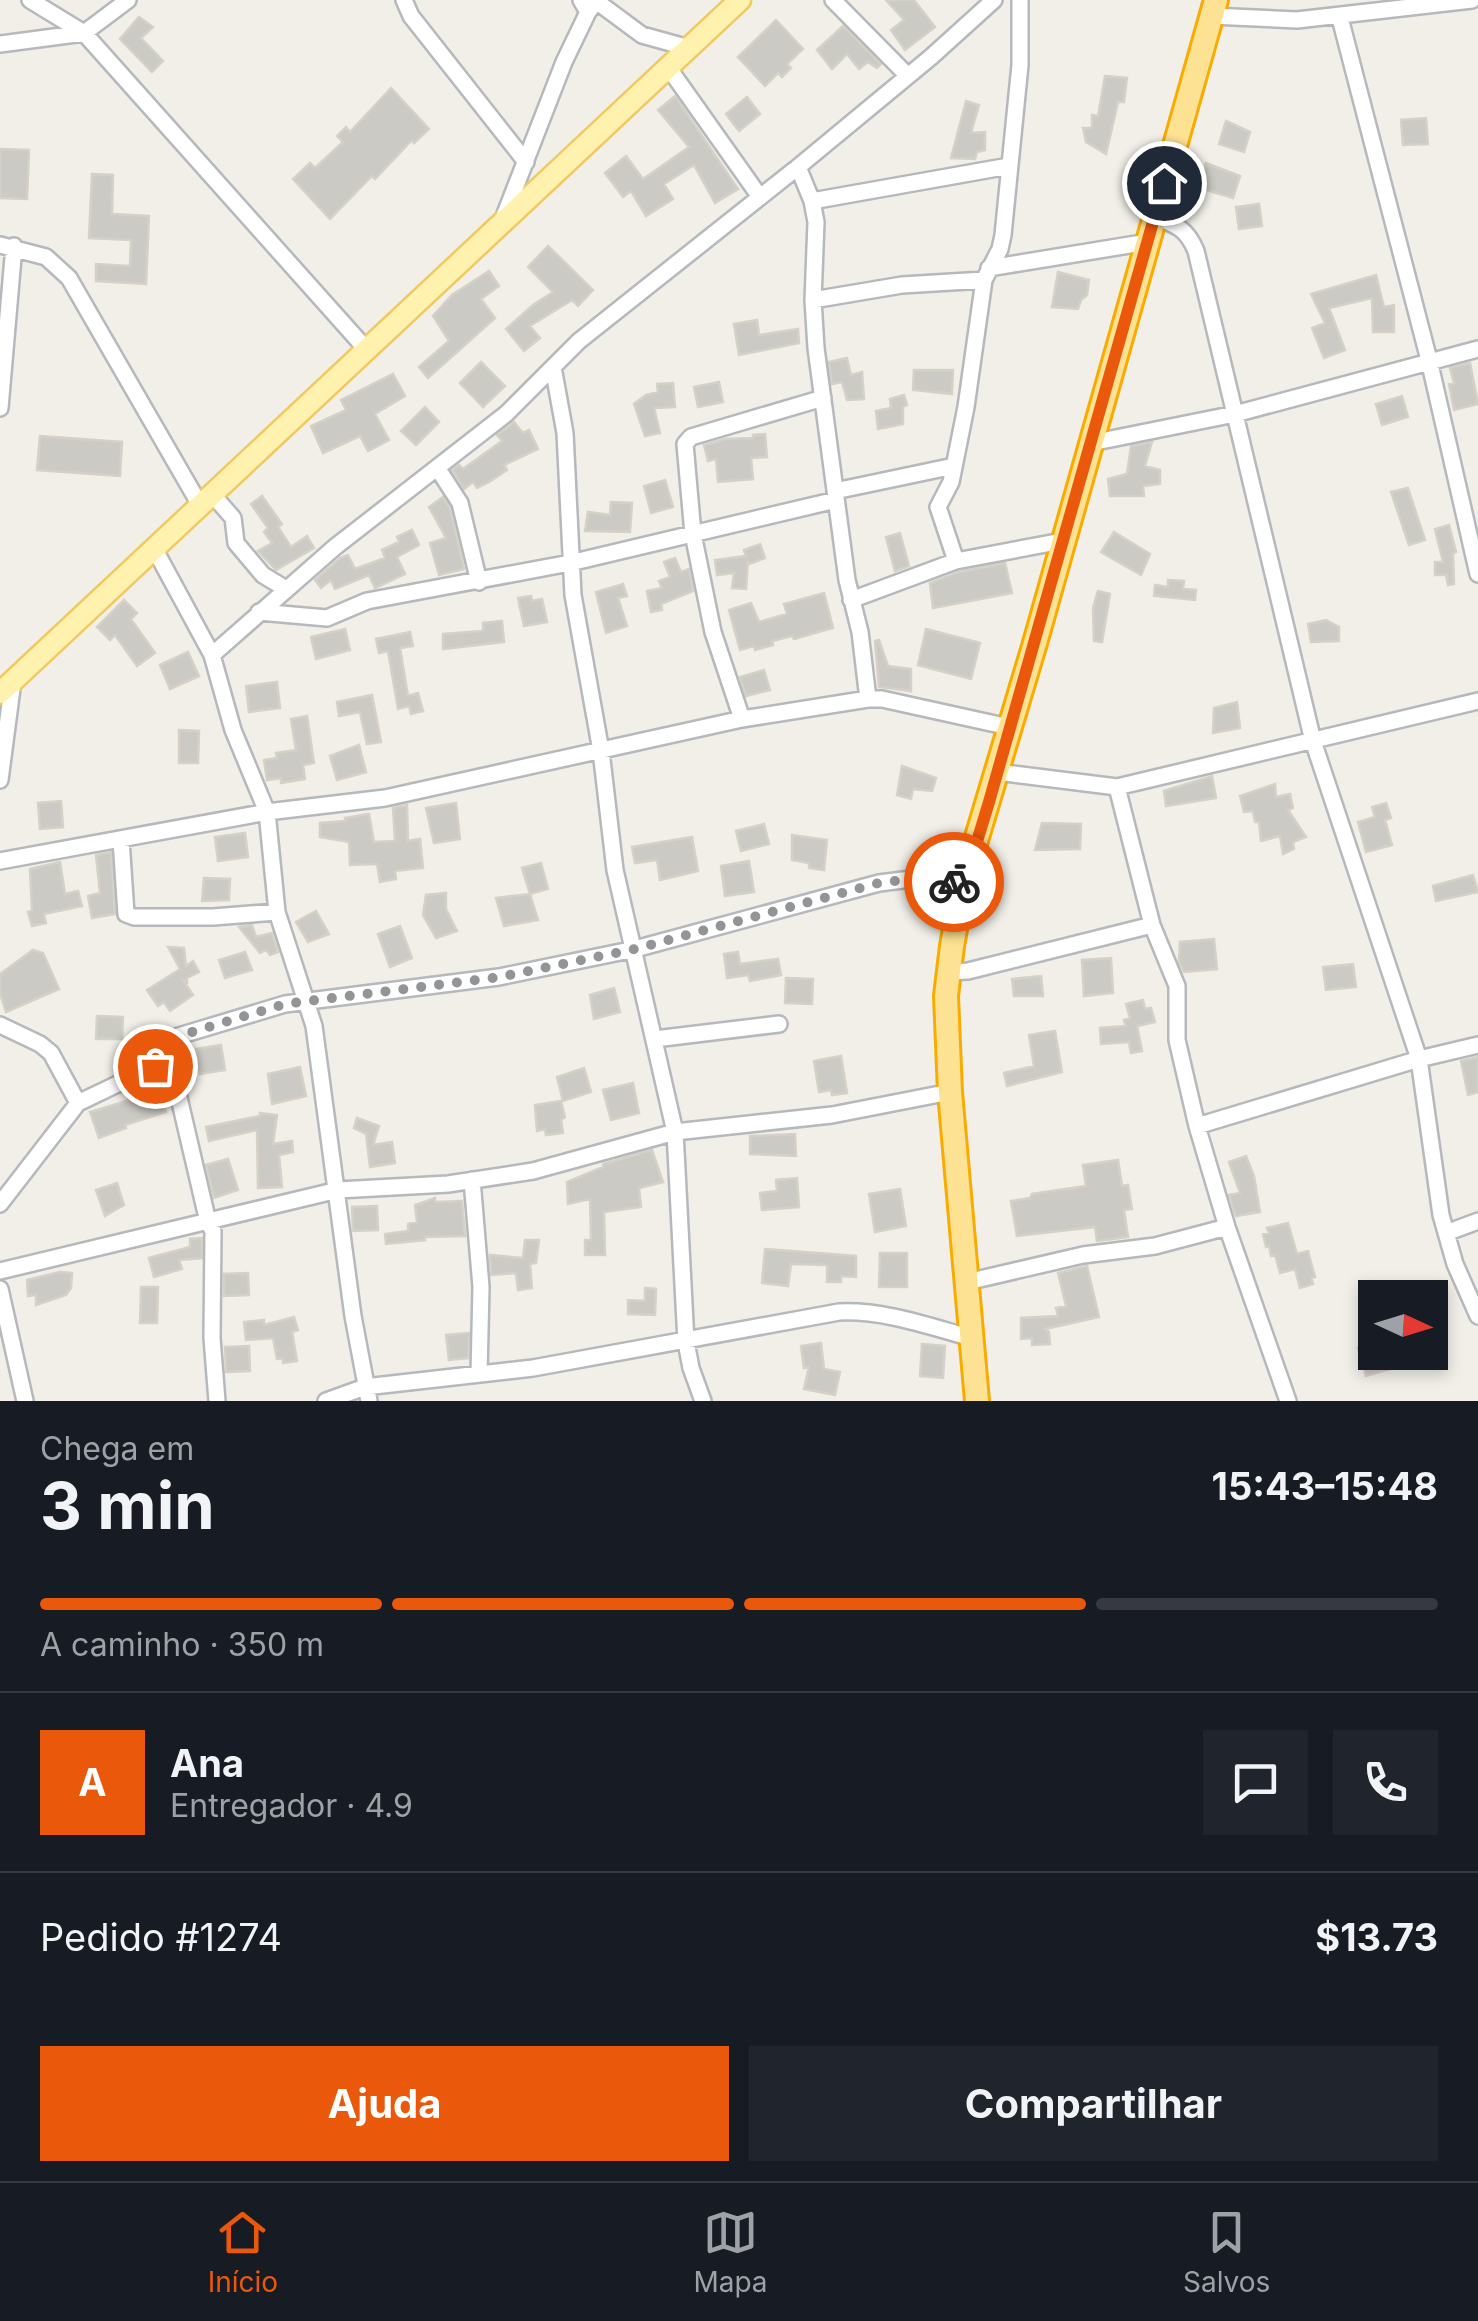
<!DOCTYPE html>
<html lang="pt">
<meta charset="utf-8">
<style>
:root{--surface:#171b24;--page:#20242c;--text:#f1f3f6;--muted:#9ea1a6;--line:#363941;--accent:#ea580c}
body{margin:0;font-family:Inter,sans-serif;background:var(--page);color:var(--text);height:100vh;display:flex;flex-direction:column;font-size:38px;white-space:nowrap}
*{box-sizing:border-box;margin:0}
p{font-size:32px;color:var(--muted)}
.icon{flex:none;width:55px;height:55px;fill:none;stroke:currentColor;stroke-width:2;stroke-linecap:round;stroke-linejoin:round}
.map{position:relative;height:1401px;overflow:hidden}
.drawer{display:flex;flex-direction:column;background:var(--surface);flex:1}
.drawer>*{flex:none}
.needle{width:65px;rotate:94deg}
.buttons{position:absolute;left:1358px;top:1280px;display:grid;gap:20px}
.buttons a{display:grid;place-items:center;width:90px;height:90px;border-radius:0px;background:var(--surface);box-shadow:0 5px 15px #0003;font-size:50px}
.pin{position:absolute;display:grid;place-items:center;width:85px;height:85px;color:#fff;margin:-42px;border:5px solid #fff;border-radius:50%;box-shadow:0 2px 10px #0007}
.courier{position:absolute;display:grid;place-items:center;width:100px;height:100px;margin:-50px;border:8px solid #ea580c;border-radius:50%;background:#fff;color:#222;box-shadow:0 2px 12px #0007}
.head em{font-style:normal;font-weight:700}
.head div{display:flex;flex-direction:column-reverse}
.head{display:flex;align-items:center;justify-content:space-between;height:170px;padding:0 40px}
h1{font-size:65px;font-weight:700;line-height:75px}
.bar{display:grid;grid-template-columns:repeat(4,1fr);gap:15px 10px;align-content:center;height:120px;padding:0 40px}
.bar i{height:12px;border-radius:8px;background:var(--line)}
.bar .selected{background:var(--accent)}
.bar p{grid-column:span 4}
.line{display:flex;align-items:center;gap:25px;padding:0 40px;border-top:2px solid var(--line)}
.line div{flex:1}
.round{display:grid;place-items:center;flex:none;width:105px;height:105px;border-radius:0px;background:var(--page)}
.action{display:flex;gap:20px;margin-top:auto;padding:20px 40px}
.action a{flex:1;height:115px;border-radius:0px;background:var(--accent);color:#fff;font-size:40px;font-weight:700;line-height:115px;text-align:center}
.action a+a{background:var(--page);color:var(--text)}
.tabs{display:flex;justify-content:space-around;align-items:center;height:140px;border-top:2px solid var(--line);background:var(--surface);font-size:28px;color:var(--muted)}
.tabs a{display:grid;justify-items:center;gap:5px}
.tabs .selected{color:var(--accent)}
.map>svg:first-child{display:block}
</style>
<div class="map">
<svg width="1478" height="1401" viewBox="0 0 1478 1401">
<rect width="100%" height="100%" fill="#f1efe8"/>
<path fill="#cccac5" stroke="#d6d1c6" stroke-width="2.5" d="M886,0H914L935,27L905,50L891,30L904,20Z
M139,17L153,27L141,38L163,61L152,72L120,39Z
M776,20L803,49L787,64L791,68L782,77L778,73L765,86L738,57Z
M843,26L881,64L877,68L868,62L859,69L847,54L832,69L817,50Z
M1105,76L1127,78L1124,102H1118L1106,154L1086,142L1083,128H1092V115L1098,116Z
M391,88L429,129L414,143L412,140L375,179L372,176L330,219L293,179L310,163L315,168L343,142L337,136L346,127L350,132Z
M675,96L738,189L715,203L694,165L664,184L673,199L646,216L631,191L623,197L605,173L626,156L643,179L689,147L658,110Z
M747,97L760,114L739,131L726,114Z
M966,101L979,105L971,133L985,132V150L977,152L975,159L951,158Z
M1426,118L1428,144L1403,145L1401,120Z
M1226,121L1250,132L1244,152L1219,144Z
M0,149L29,150L27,199L0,198Z
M1206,163L1240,176L1233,198L1199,188Z
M92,174L113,175L112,214L149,216L146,284L96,281V264L130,266L131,240L89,238Z
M1259,204L1262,226L1239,229L1236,207Z
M548,246L593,290L578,306L572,300L530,326L540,338L524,351L506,329L533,305L553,292L528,267Z
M489,271L499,286L481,299L495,318L428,378L419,367L449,341L433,316L452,295Z
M1058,272L1089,280L1087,295L1081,300L1078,309L1052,307Z
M1376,275L1384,307L1394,305V332H1373L1372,298L1329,308L1345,350L1324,358L1312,328L1325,323L1311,294Z
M757,320L759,335L798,329L799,343L739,355L734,324Z
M847,358L851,375L862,372L864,399L847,400L842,382L832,384L829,362Z
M481,362L505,386L483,407L460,383Z
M1470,363L1478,404L1454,410L1449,384L1454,383L1450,368Z
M914,370H953L952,394L913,390Z
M393,374L405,396L375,414L389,440L368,451L360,436L323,453L311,426L346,410L341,400Z
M719,382L723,402L698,407L694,387Z
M673,383L675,407L654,408L660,433L645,436L634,404L646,395L658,392L657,384Z
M904,395L907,405L903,407V424L878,429L876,411L891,408L890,399Z
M1402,396L1408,417L1382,425L1376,404Z
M425,407L439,422L416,445L401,431Z
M514,422L523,433L529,430L538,449L504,465L507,470L489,482L477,488L473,482L464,489L452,470L459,465L463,469L502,441L497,435Z
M765,434L767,457L751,458L753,479L718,482L716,459L708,461L704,445L725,439L753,438V435Z
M40,436L122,442L120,476L37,470Z
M1152,442L1145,466L1160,470V484L1143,486L1144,496H1110L1108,479L1127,474L1131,446Z
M665,480L673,507L651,513L644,486Z
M1408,488L1425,540L1409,545L1391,492Z
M262,496L282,524L278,527L291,547L307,536L314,548L276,570L258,551L272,543L264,532L268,528L251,504Z
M443,497L450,508L464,569L439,575L430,543L446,538L429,507Z
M611,502L632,503L630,532L585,531L588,512L610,515Z
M1449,525L1456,552L1453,553L1454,584L1448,585L1446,575H1435V562H1443L1435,529Z
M412,530L419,545L397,557L405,574L375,588L369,575L335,589L331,580L321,588L315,580L340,558L348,555L355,569L385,558L382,550L399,542L397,537Z
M1114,532L1150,554L1141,575L1101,552Z
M900,533L909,566L895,571L886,537Z
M760,544L765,558L749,564L748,561L746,589L732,588L734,573L717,575L715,560L746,556L744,550Z
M675,558L681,572L689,569L693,591L661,604L662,610L651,612L647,591L662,588L659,581L670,577L664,562Z
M1005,563L1012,593L933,608L930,583L959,572Z
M1168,580L1184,581L1183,589L1196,590L1195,600L1154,596L1155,585L1168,587Z
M623,584L627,596L618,598L627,626L606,633L596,592Z
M1098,591L1110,594L1102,642L1094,641L1093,608Z
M824,593L833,628L794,639L792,636L772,641L773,645L755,650L754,646L740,650L729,610L751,603L759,622L787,614L784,604Z
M531,596L532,601L542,599L547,622L524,626L518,598Z
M124,600L137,613L131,619L155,653L137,666L115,635L110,640L97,627Z
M1326,620L1339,627V641L1311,642L1308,624Z
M502,621L504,642L443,649V634L483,631V623Z
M345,629L350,650L316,659L311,637Z
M926,629L980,643L971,679L918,665Z
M410,632L413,646L400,648L408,696L418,693L423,711L411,714L409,706L398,709L388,651L379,653L376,639Z
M879,640L888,666L911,669V691L879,687L875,641Z
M188,652L199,676L170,689L160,665Z
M764,670L770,690L746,696L740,677Z
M277,682L280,708L249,712L246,686Z
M372,695L381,742L367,744L360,712L339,716L337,702Z
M1237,702L1240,728L1213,733L1214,708Z
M307,716L314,763L303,765L305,779L281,783V778L267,780L264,760L277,758L276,753L296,750L291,719Z
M179,730L199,731L198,763H179Z
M359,745L366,772L337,780L330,756Z
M902,766L936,778L932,791L913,789L911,799L897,795Z
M1212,776L1216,798L1166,806L1164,791Z
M1275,784L1276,797L1290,794L1293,808L1288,810L1306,837L1293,842L1294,849L1283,854L1280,836L1261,841L1259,822H1255L1253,811L1244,812L1240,796Z
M61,801L63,827L40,829L38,803Z
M456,803L460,839L434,843L426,808Z
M1386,803L1391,818L1385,820L1392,845L1366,852L1358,822L1375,817L1372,807Z
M407,805L408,841L420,839L423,868L395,871L396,879L380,882L377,864L350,865L349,842L320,837V823L346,821L345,818L369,814L374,842L395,841L393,808Z
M1042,823L1081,824L1080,849L1035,850Z
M764,824L769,844L741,851L736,831Z
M245,833L248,857L218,861L215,837Z
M792,835L827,840L824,870L809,868V863L792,860Z
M692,837L698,871L660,880L657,860L635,863L632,847Z
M111,852L115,914L92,918L88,896L100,893L96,855Z
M749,861L754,892L725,896L721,866Z
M60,862L65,894L78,891L82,906L44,914L46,923L32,926L28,912L32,911L30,869Z
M541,863L548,889L530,894L522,868Z
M1473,875L1478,892L1436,901L1433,886Z
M204,878L230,879L229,900L202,901Z
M446,893V909L457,931L436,938L423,915L426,895Z
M530,894L538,920L504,926L496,898Z
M316,911L329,934L308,942L296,922Z
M252,925L256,937L272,933L278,952L270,955L266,950L260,953L239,927Z
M400,926L412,958L390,967L378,934Z
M1214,939L1217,969L1184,972L1179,962L1180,942Z
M168,947L184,948L186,966L193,961L199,972L187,978V982L183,980L193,995L170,1011L164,1002L158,1006L147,990L180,969Z
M33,950L43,953L59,989L6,1012L0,993V974Z
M245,952L252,970L225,978L219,960Z
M738,952L740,964L778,959L781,975L750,981L748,975L727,978L724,954Z
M1111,958L1113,993L1084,996L1082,960Z
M1353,964L1356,987L1326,990L1323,967Z
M1041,976L1043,996H1014L1012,979Z
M786,978L813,979L812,1004L785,1003Z
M614,988L620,1012L594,1019L590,995Z
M1143,1000L1145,1009L1151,1008L1155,1022L1137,1026L1142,1051L1131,1053L1129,1042L1101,1044L1100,1028L1126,1026L1124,1020L1130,1018L1126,1004Z
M97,1016L123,1017L122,1039H96Z
M1055,1031L1062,1072L1007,1086L1004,1073L1034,1066L1029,1035Z
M221,1045L225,1070L200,1074L196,1049Z
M841,1056L847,1093L832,1095L831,1090L819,1092L814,1061Z
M1478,1057V1092L1468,1095L1461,1061Z
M300,1067L306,1096L272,1104L268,1074Z
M584,1068L591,1092L563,1101L557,1077Z
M633,1083L639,1113L611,1120L603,1090Z
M159,1091L166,1112L125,1125L126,1128L99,1138L90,1112Z
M561,1101L565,1117L561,1120L563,1133L546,1135L545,1129L537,1131L535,1105Z
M260,1113L277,1115L273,1144L292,1141L293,1152L279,1155L282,1187L258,1188L257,1130L209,1141L206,1127L260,1116Z
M357,1118L379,1126L373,1145L392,1142L395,1163L370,1167L366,1134L354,1128Z
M795,1134L796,1156L750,1154V1136Z
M652,1150L663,1182L639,1188L641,1207L604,1212L605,1255H585V1240H591L590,1199L568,1204L567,1182L603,1167V1164Z
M1246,1156L1254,1176L1260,1212L1236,1216L1229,1195L1240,1193L1229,1162Z
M228,1159L238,1190L214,1198L206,1165Z
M1118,1160L1122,1186L1128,1185L1132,1209L1124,1210L1128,1237L1097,1241L1095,1227L1017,1236L1011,1201L1030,1198L1032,1194L1086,1186L1083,1165Z
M797,1178L799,1207L762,1210L760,1193L777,1191L776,1180Z
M117,1183L124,1205L105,1216L96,1190Z
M900,1189L906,1226L875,1232L869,1194Z
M435,1198V1202L462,1201L465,1236L425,1237V1240L386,1244L385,1234L408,1231V1224L417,1222L415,1205Z
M377,1206L378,1230L353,1231L352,1207Z
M1288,1223L1297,1254L1308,1251L1315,1277L1311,1278L1313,1284L1300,1288L1295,1269L1280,1273L1275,1255L1271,1256L1269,1246L1266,1247L1263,1234L1269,1233L1267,1228Z
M202,1238V1258L179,1260L182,1269L154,1277L149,1258L190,1247V1239Z
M525,1240H539L536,1263L530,1264L532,1288L518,1290L516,1273L491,1275L490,1255L523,1258Z
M765,1249L856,1256V1277L841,1276V1282H827V1265L791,1264L788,1286L762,1283Z
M880,1253H907V1287H879Z
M1087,1266L1099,1317L1045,1329L1049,1332L1050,1344L1032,1345V1338L1021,1339V1318L1058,1316L1056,1308L1066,1306L1058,1273Z
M60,1272L72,1273L71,1288L66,1295L36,1305V1295L28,1296L27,1280Z
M248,1273L249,1295L224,1296V1274Z
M141,1287H158L157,1323H140Z
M645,1288L656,1289L655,1315L628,1314V1300L645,1301Z
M294,1317L298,1330L292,1332L297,1361L283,1363V1358L277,1359L273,1338L246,1340L244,1322L264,1320V1325Z
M469,1333L468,1358L449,1360L446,1335Z
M821,1343L824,1369L840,1372L835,1395L804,1389L809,1367L804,1368L801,1346Z
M1375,1343V1352H1438L1441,1362L1430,1365L1428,1358L1366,1376L1358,1348Z
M922,1344L945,1346L943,1378L920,1376Z
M249,1346L250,1371L226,1372L225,1347Z"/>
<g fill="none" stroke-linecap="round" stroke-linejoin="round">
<defs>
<path id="minor" d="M30,0L84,33L366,349
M404,0L411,16L526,162
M833,0L908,76
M588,12L596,1L642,35L689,48
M1211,16L1297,20L1472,0
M1340,18L1429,360L1478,574
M0,44L84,33L128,0
M668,67L760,197
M798,167L812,201L816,222L813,300L816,348L847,580L860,632L868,699
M812,201L1009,166
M1155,217C1177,225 1187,229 1196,251L1313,741L1419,1059L1441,1215L1455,1264L1478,1316
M503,219L564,62L588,12L581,0
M0,245L46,257L69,278L200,505
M989,268L1148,242
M813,300L902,285L984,280
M553,367L565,433L573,595L601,751L615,870L675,1132L686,1342L691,1368L703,1401
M0,408L14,246
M1091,443L1235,414L1478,349
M438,469L460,503L479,582
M835,491L954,466
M212,494L233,518L236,543L263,575L286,589
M154,548L212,655L233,730L267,812L277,912L314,1026L353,1316L369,1401
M956,561L938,507L951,482L966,407L984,280L1000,249L1003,235L1020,65V0
M851,600L956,561L1062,541
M259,612L327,618L367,601L570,563L836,500
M212,655L335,547L506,414L579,341L798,167L931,57L994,0
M742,719L713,632L693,534L685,444L691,437L823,398
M997,772L1117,787L1478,701
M0,780L13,681
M1117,787L1152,925L1177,986V1040L1197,1126L1227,1227L1288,1401
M121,840L126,914L134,917H213L277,912
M0,861L267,812L385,798L742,719L868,699H882L1009,727
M948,972L968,971L1152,925
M0,1025L40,1044L51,1053L78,1103
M655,1039L779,1024
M166,1042L208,1222L213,1231L212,1338L217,1401
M1197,1126L1419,1059L1478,1045
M472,1180L481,1287L479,1374
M0,1204L78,1103L155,1066L172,1038L285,1004L499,977L635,949L879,883L911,879L963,884
M1446,1233L1478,1221
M0,1271L338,1190L448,1184L533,1171L675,1132L832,1115L950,1092
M967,1282L1083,1255L1155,1246L1227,1227
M0,1289L25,1401
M326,1401L365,1387L533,1368L839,1312C884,1310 928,1326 972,1338"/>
<path id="major" d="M0,693L740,0"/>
<path id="highway" d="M977,1401L950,1092L946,996L952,946L963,884L1035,643L1216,0"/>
</defs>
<use href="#minor" stroke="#b5b8bc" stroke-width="20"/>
<use href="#major" stroke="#f2c960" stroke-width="25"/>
<use href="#highway" stroke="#f9ab00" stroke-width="28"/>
<use href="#minor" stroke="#fff" stroke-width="15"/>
<use href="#major" stroke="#fff2af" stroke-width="20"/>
<use href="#highway" stroke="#fde293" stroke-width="22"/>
</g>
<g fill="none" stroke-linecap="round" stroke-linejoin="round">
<path stroke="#929495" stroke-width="10" stroke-dasharray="0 18" d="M155,1066L172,1038L285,1004L500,977L635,949L879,883L911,879L954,882"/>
<path stroke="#ea580c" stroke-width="12" d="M954,882L964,884L989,802L1164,183"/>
</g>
</svg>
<div class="buttons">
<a><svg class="needle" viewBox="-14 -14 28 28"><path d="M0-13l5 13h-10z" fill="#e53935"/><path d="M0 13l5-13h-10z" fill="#9ea1a6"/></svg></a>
</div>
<div class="pin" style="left:155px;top:1066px;background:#ea580c"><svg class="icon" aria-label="bag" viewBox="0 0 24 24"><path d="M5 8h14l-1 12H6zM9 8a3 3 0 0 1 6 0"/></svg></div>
<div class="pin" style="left:1164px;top:183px;background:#1f2937"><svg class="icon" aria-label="home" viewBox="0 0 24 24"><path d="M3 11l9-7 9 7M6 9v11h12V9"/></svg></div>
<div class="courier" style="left:954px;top:882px"><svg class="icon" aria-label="bike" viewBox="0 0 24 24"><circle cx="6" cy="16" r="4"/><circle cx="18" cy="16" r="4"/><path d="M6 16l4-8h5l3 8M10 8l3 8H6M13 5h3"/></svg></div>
</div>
<section class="drawer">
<div class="head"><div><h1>3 min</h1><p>Chega em</p></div><em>15:43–15:48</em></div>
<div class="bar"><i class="selected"></i><i class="selected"></i><i class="selected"></i><i></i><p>A caminho · 350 m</p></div>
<div class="line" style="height:180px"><b class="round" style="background:var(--accent);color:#fff">A</b><div><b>Ana</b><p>Entregador · 4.9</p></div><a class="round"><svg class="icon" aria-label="chat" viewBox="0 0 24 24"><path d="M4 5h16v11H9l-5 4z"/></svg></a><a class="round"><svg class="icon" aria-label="phone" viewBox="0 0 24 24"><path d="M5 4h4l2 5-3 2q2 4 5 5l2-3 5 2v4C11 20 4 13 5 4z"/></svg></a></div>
<div class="line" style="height:130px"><div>Pedido #1274</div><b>$13.73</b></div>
<div class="action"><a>Ajuda</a><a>Compartilhar</a></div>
</section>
<nav class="tabs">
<a class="selected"><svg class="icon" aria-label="home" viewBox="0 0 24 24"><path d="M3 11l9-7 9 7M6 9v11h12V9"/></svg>Início</a>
<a><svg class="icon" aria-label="map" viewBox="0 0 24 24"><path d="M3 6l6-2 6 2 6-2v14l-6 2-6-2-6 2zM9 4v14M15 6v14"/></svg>Mapa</a>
<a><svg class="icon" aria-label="saved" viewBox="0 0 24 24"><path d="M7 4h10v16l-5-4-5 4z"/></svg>Salvos</a>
</nav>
